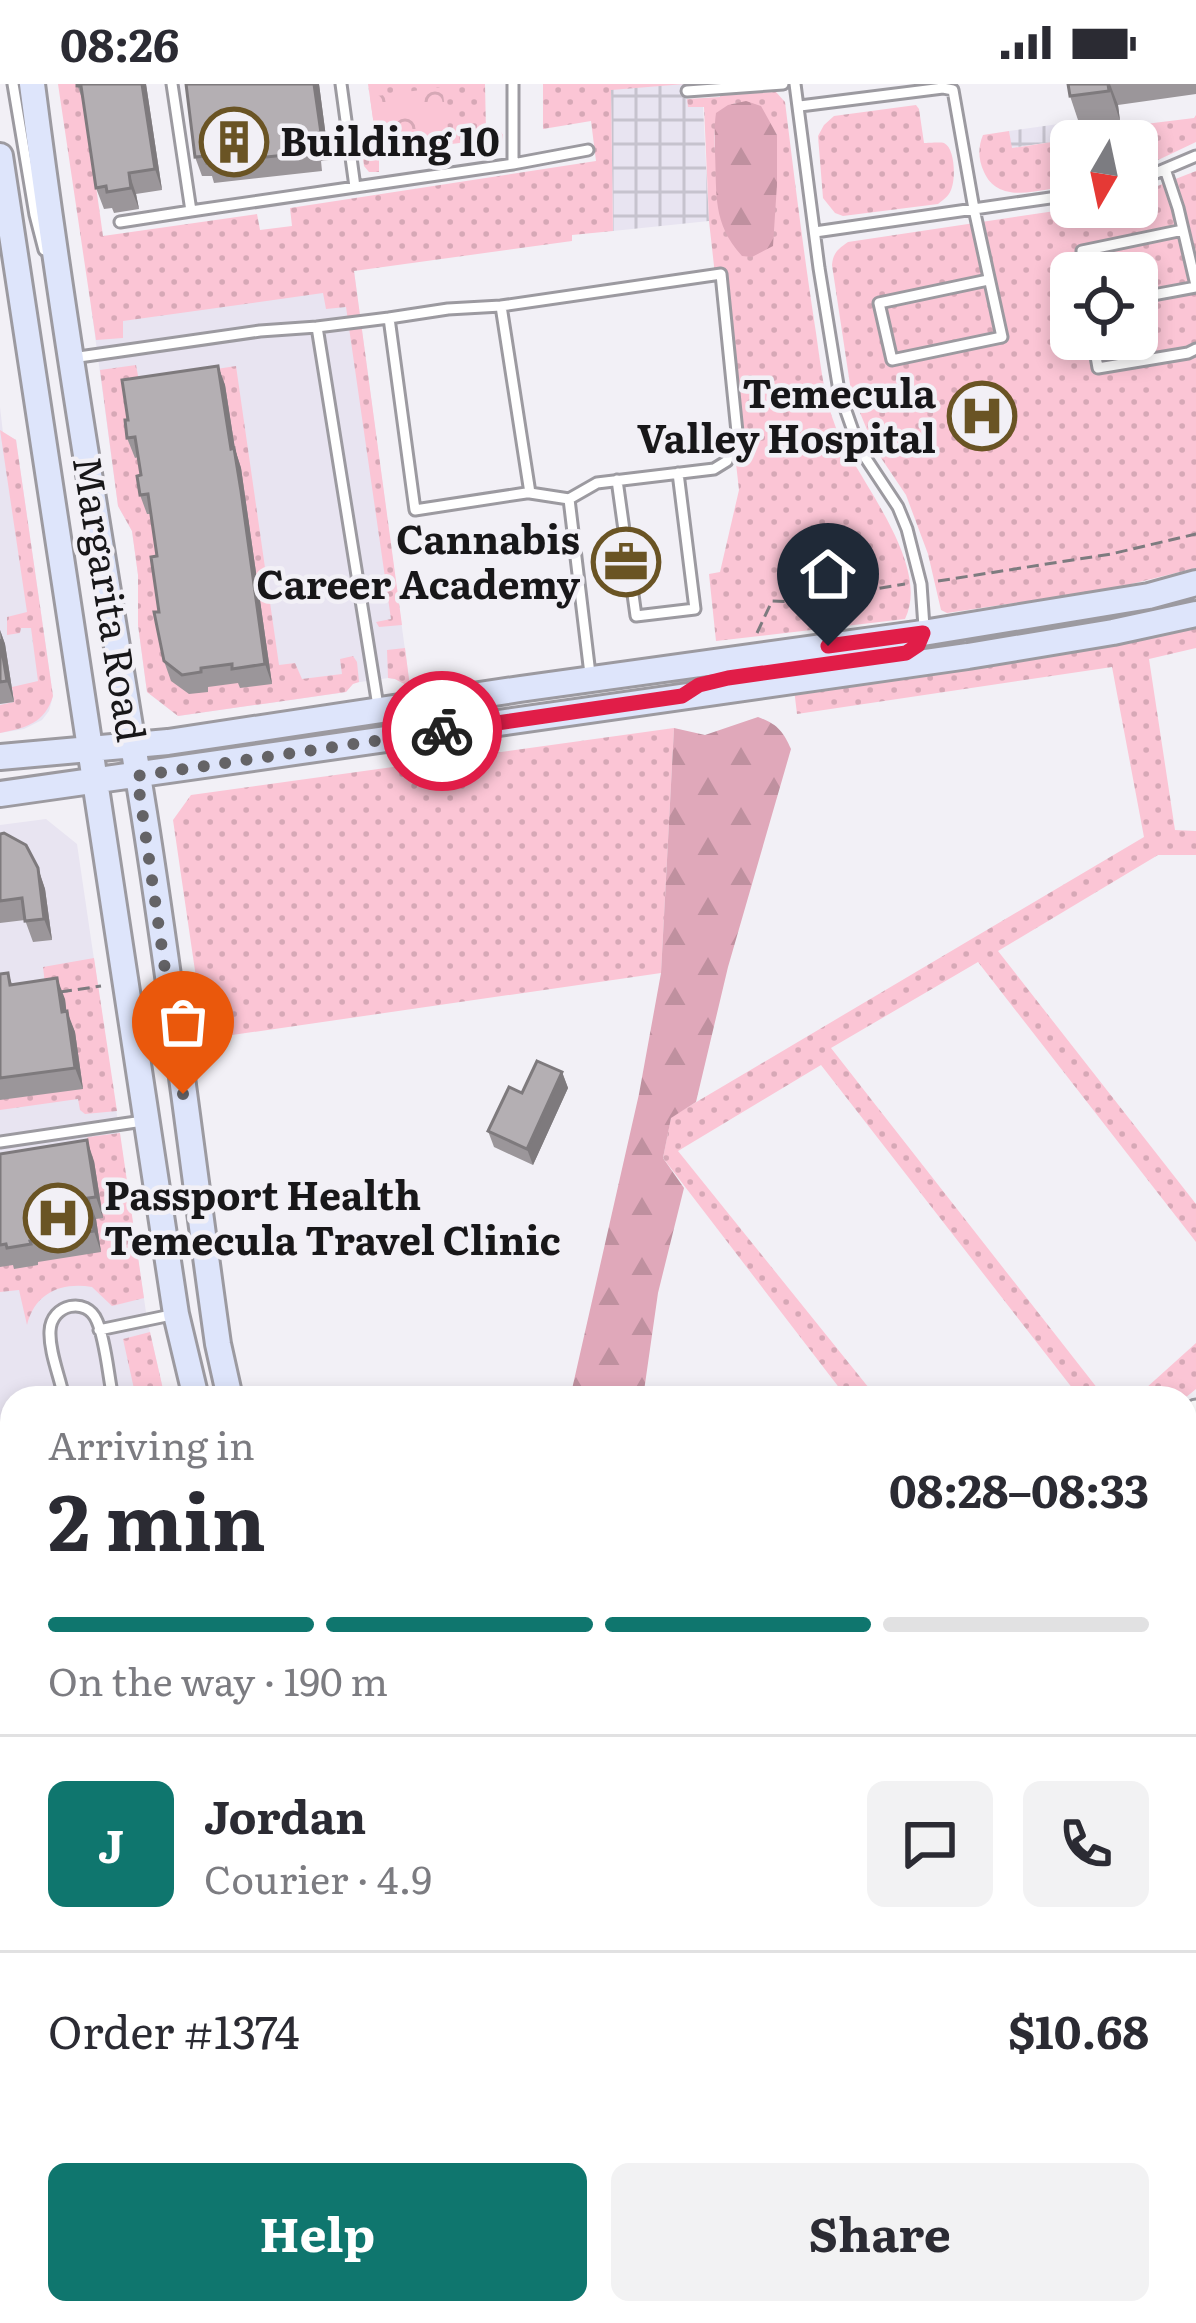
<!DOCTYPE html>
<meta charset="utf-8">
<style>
:root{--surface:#fff;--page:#f2f2f3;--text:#2b2b33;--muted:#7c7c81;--line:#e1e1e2;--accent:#0f766e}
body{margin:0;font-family:Literata,serif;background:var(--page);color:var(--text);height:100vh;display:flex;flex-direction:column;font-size:45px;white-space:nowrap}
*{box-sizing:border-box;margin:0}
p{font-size:39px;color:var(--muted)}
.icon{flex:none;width:66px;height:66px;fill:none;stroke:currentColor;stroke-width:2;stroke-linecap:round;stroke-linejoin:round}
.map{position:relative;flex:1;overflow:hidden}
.panel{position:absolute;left:0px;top:1302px;width:1197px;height:939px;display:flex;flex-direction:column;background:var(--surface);border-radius:36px 36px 0 0;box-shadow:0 6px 18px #0003}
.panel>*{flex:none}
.needle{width:78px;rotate:189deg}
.tools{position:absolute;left:1050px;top:36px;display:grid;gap:24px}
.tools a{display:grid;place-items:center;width:108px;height:108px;border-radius:18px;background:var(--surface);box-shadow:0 6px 18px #0003;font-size:60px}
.pin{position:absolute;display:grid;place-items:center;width:102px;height:102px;color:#fff;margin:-123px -51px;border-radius:50% 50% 50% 0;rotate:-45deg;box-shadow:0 0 12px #0007}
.pin .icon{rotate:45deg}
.courier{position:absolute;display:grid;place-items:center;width:120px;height:120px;margin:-60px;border:9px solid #e11d48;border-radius:50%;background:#fff;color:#222;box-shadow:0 3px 15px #0007}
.head em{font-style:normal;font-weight:700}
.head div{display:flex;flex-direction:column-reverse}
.head{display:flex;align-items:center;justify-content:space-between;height:204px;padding:0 48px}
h1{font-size:78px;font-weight:700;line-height:90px}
.bar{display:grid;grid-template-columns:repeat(4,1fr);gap:18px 12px;align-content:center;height:144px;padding:0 48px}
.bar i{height:15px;border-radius:9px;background:var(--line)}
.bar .active{background:var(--accent)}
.bar p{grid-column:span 4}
.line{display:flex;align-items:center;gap:30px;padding:0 48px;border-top:3px solid var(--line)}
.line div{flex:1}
.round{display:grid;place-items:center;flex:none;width:126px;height:126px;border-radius:18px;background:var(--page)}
.button{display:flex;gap:24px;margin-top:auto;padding:24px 48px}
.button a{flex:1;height:138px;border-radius:18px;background:var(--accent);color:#fff;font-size:48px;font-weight:700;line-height:138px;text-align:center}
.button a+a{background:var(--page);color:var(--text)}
.status{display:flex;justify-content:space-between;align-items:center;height:84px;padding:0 60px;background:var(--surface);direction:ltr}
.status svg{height:33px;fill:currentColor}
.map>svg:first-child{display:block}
</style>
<div class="status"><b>08:26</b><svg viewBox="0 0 49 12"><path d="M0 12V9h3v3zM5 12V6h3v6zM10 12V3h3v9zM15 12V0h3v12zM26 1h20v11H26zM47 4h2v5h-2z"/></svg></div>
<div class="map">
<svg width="1196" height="2239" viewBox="0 0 1196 2239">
<defs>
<pattern id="industrial-grid" width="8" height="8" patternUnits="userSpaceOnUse" patternTransform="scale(3)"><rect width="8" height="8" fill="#e8e4f1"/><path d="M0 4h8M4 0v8" fill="none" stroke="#c6c3ce"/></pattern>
<pattern id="grass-dots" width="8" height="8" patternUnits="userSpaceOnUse" patternTransform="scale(3)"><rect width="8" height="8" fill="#fbc5d5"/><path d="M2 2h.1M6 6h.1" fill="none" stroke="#d6a8b6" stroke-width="1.8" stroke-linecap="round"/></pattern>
<pattern id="forest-firs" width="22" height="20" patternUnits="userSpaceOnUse" patternTransform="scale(3)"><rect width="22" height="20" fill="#e0a8ba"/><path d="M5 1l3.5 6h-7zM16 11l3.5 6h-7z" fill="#bf909f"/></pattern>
<pattern id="park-crowns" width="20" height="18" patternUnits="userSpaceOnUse" patternTransform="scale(3)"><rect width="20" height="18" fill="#fbc5d5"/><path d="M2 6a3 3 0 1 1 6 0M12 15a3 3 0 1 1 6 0" fill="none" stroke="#d6a8b6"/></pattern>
</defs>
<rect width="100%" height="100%" fill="#f2f0f6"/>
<path fill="#e8e4f1" d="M354,187L410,603L395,595L388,594L353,599L346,608L178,632L147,608L138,541V491L132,447L118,422L91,222Z
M0,323L3,349L16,356L53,612L49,627L42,636L24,645L0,649Z
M46,735L77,760L147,1235L165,1314H12V2042L0,2031V741Z"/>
<path fill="url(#industrial-grid)" d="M685,0L688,22L703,23L709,137L613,147L611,5Z
M1080,37V42H1084L1085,53L1011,64L1009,47Z"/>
<path fill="url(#grass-dots)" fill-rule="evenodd" d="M58,0H89L82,3L103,152L257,130L260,146L292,142L290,124L596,77L591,37L543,45V0H685L611,6L613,147L572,151V157L354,187L402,541L379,543L376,538L391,535L346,223L326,225L323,209L123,237V254L96,256Z
M368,0H485L486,48H501L503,51C503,63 499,69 488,74L483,72L481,56L379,70V88H369L364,82L362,66L377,63Z
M720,0H740L741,9L776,8L785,18C794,91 803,164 814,236C820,272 822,309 836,344C856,394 932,480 905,535L716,557L709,490L720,488L739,406L709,137L704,23H688L687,15L720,13ZM736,19L765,33L777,51L715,68C714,47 713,27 736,19Z
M916,21L919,25L924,59C927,59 941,58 944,59C955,64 956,95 951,106C948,113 944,115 938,120L843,132L835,129L823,114L818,52L824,41L834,32Z
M1196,31V58L1137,86V57H1071V101C1042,105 999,122 984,88C978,75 978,63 983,51L1009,47L1012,64L1085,53L1084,42L1120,37L1121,43L1194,34Z
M1196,87V484L1111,505L947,529L941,526L928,470L906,411L875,365L851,307L832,181C833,169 838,165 848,158L1082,123H1137V110ZM1071,189H1137V255H1071Z
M136,281L139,297L236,282L279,581L295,579L302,595L342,590L340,575L353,572L357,578L359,598L353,600L346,608L178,632L147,608L138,541V491L132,447L118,422L100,286Z
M0,346L16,356L53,612C45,639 26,644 0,649V621L14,618L12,603L38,597L31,544H21L20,549L7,551V533L27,528Z
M1196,539V564L1149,575L1175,746L1196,747V771H1158L998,867L1196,1120V1158L978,878L831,964L1105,1314H1080L821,981L678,1067L877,1314H847L663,1074L671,1033L1144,753L1112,583L797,630L794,605Z
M405,564L410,603L395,595L388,594L387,566Z
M674,644L661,889L205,955L173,736L191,711Z
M94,874L117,1027L85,1030L80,1026L78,1015L0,1026V907L45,900L43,883Z
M120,1049L144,1214L112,1222L92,1203C61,1198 35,1209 27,1241L19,1206L0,1208V1083L84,1058L88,1053Z
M150,1248L165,1314H136L123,1255Z
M1196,1259V1305L1185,1314H1135Z
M12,1373V1662L0,1670V1376Z
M0,1964L12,1978V2042L0,2031Z
M390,2229H466L460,2239H390Z
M883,2229H1065L1085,2239H911Z"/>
<path fill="url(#forest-firs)" d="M746,17L761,22L777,51V100L773,162L752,173L742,172C712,139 717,110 715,69C715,55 714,42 716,29L728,21Z
M758,633C777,640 783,647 791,665L728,883L696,1018L671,1034L663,1074L684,1104L658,1209L643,1314H570L639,1010L661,889L674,644L705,651Z"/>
<path fill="url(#park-crowns)" d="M442,3L450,60L378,70L370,13Z
M0,2032L12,2042V2102L0,2089Z
M129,2229H300L308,2234L304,2239H132Z"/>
<path fill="#fbc5d5" d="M9,1702L12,1707V1898L7,1901L0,1889V1708Z"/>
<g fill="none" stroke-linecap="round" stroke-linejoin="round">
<defs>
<path id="service" d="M13,0L35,131L44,166
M172,0L191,127L513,80V0
M341,0L355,103
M795,0L819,184L839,307L859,364L898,423L907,445L921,500L924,543
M687,7L783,0
M800,22L943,4L953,6L974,125L1002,253L892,276L879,219L988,196
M513,80L588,66
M1165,85L1178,124L1196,201
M1137,97L1196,72
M120,138L191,127
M815,148L1071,111
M1084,189L1082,167L1183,146
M1137,214L1196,203
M501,222L721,190L737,348L727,377L714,385L597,399L569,415L590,590
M317,243L389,234
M1093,255L1098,284L1188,269L1196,265
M72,274L260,247L317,243L378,622
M617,396L636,532L695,525L678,389
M530,409L501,222L448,225L389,234L415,426L526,409H530L569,415
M0,1058L143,1037
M99,1246L176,1230
M64,1314C60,1293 49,1268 50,1247C51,1220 87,1212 97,1237C106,1258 108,1291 113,1314"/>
<path id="minor" d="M1185,1436L1196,1451
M638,2229L650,2239"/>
<path id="tertiary" d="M1185,1336L1196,1327
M336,2239L344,2229"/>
<path id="secondary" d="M32,0C63,244 105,486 144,729C172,905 193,1083 218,1260L230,1314
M0,72L176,1230L196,1314
M0,673L168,658L520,605L923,549L1149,512L1196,499
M0,710L968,572L1113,548L1196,530
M1185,2225L1196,2230
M1108,2229L1127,2239"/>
</defs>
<use href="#service" stroke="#9c9aa0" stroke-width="15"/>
<use href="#minor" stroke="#9c9aa0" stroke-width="24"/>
<use href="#tertiary" stroke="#9c9aa0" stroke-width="27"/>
<use href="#secondary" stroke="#9c9aa0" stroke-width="30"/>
<path stroke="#7d7b7f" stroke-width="3" stroke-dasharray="12 6" stroke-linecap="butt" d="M938,497L1111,470L1196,450
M757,549L772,517L795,518L905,500
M60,908L101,902
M0,2049L12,2061
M265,2229L278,2239
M168,2239L173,2229"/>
<use href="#service" stroke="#fff" stroke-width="9"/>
<use href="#minor" stroke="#fff" stroke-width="18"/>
<use href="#tertiary" stroke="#fff" stroke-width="21"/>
<use href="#secondary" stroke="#dee5fb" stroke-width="24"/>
</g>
<path fill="#9b969a" d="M77,0H146L162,106L136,110L139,125L114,129L112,124L104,125L96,104L85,23Z
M186,0H319L329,76L321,77L322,87L214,99L212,92H202L195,73Z
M1068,0H1196V10L1118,21L1120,37L1080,42L1070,12Z
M218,282L225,301L235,365L241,384L272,600L240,604L238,599L208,603V608L189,610L171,597L164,577L159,528L157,472L151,430H147L140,411L141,391L138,373L135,374L127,354Z
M0,546L5,560L14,618L0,620Z
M0,750L38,784L45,805L52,856L33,858L25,836L0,839Z
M8,889L12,900L65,915L66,927L75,948L83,1005L0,1016V890Z
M562,988L568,1004L533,1081L494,1063L488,1047L522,1009Z
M0,1070L94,1077L103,1134L96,1135L101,1168L38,1178V1181L14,1185L13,1181L0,1183Z
M12,1650V1691L0,1665L7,1658Z
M0,1884L8,1898L12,1899V1978L0,1962Z"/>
<path fill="#7e7a7d" d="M142,0H146L162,106L155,85Z
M314,0H319L329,76L322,56Z
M1108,0H1110L1118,21L1120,37Z
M129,89L136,110L139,125L131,104Z
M218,282L225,301L235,365L241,384L272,600L265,580Z
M0,546L5,560L14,618L7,597Z
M38,784L45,805L52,856L44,835Z
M57,894L65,915L69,949L62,928Z
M67,927L75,948L83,1005L75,984Z
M562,988L568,1004L533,1081L527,1065Z
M87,1056L94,1077L103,1134L96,1113Z
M88,1114L96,1135L101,1168L94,1147Z
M6,2129L12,2145L4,2152L0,2134Z
M12,2197V2219L7,2224L1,2208Z
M862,2229H865L866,2239H860Z"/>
<path fill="#b4afb3" stroke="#7e7a7d" stroke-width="3" d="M77,0H142L155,85L129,89L131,104L107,108L106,102L96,104L81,2H77Z
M186,0H314L322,56L314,57L315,68L207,79L206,72L195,73Z
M1068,0H1108L1109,7L1070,12Z
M218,282L231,365L234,364L241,407L265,580L232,585V580L201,584V588L182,591L164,577L154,528H159L151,473L157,472L148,410L140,411L137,392L141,391L135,353L127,354L125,336H128L122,296Z
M0,555L7,597L0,598Z
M4,749L26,761L38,784L44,835L25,837L22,814L0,817V750Z
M8,889L10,901L57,894L62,928L67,927L75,984L0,994V890Z
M537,977L562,988L527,1065L488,1047L509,1003L522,1009Z
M87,1056L96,1113L88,1114L94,1147L30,1157L31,1160L7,1164L6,1160L0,1161V1070Z
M12,1650V1684L0,1664L8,1658L5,1653Z
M0,1884L8,1898L10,1897L12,1899V1973L0,1957Z
M0,2137L12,2148V2197L1,2208Z
M24,2229H88L90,2239H26Z
M470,2229H538L556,2236L555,2239H466Z
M703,2229H754L756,2233L766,2229L770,2239H713L712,2237L708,2239Z
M823,2229H862L860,2239H821Z"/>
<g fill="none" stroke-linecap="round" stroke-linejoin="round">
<path stroke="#646366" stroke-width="12" stroke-dasharray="0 21.6" d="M183,1010L137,692L442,647"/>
<path stroke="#e11d48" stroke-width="15" d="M442,647L682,612L699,601L728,594L906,569L918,561L923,549L828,562"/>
</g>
<defs>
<symbol id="building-ring" viewBox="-11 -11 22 22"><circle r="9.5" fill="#f2f0f6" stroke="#6a5424" stroke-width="1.5"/><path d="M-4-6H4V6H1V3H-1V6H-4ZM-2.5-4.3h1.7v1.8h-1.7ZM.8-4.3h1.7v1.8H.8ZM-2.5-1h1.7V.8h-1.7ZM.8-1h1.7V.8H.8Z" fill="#6a5424"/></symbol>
<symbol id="hospital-ring" viewBox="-11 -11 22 22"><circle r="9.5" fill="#f2f0f6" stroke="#6a5424" stroke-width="1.5"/><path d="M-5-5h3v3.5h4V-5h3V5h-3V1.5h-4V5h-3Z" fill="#6a5424"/></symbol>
<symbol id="office-ring" viewBox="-11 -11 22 22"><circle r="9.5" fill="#f2f0f6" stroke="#6a5424" stroke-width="1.5"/><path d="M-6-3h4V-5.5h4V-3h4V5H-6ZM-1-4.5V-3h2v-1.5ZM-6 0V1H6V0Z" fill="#6a5424"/></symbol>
</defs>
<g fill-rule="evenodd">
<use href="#building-ring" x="196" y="20" width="76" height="76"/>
<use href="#hospital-ring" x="944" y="294" width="76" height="76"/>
<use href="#office-ring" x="588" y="440" width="76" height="76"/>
<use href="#hospital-ring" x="20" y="1096" width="76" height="76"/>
</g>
<g text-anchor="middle" stroke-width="9" stroke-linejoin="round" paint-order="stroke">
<g font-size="39" font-weight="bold" fill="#181719" stroke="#f2f0f6" text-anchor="start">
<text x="280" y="72">Building 10</text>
<text x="936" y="324" text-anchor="end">Temecula<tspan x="936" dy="45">Valley Hospital</tspan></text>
<text x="580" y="470" text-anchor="end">Cannabis<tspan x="580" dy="45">Career Academy</tspan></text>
<text x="104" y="1126">Passport Health<tspan x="104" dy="45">Temecula Travel Clinic</tspan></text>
</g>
<g font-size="39" fill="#181719" stroke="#f2f0f6">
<text transform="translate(109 515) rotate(81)" y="14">Margarita Road</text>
</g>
</g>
</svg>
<div class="tools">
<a><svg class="needle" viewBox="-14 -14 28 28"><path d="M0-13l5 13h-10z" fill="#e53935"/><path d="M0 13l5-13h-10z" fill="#7c7c81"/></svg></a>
<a><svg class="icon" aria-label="locate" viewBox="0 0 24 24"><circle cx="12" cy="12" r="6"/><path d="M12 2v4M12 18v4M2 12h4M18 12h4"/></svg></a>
</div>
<div class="pin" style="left:183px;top:1010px;background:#ea580c"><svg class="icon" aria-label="bag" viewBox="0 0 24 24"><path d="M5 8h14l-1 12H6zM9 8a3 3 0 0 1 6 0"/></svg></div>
<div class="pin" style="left:828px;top:562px;background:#1f2937"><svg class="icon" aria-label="home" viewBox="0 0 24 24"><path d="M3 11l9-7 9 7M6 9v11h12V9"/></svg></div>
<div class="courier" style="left:442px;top:647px"><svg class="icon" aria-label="bike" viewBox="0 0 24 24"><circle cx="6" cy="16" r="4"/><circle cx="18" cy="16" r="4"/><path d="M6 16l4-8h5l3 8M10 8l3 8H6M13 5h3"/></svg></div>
<section class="panel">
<div class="head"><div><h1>2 min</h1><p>Arriving in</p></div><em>08:28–08:33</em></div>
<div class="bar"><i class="active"></i><i class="active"></i><i class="active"></i><i></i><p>On the way · 190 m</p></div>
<div class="line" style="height:216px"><b class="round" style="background:var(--accent);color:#fff">J</b><div><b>Jordan</b><p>Courier · 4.9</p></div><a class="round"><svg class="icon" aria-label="chat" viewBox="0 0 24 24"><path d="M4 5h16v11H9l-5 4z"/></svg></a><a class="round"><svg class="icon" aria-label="phone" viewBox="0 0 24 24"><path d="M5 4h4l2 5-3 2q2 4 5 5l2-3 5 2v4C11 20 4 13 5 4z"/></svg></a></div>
<div class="line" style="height:156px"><div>Order #1374</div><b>$10.68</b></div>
<div class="button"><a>Help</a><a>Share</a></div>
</section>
</div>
